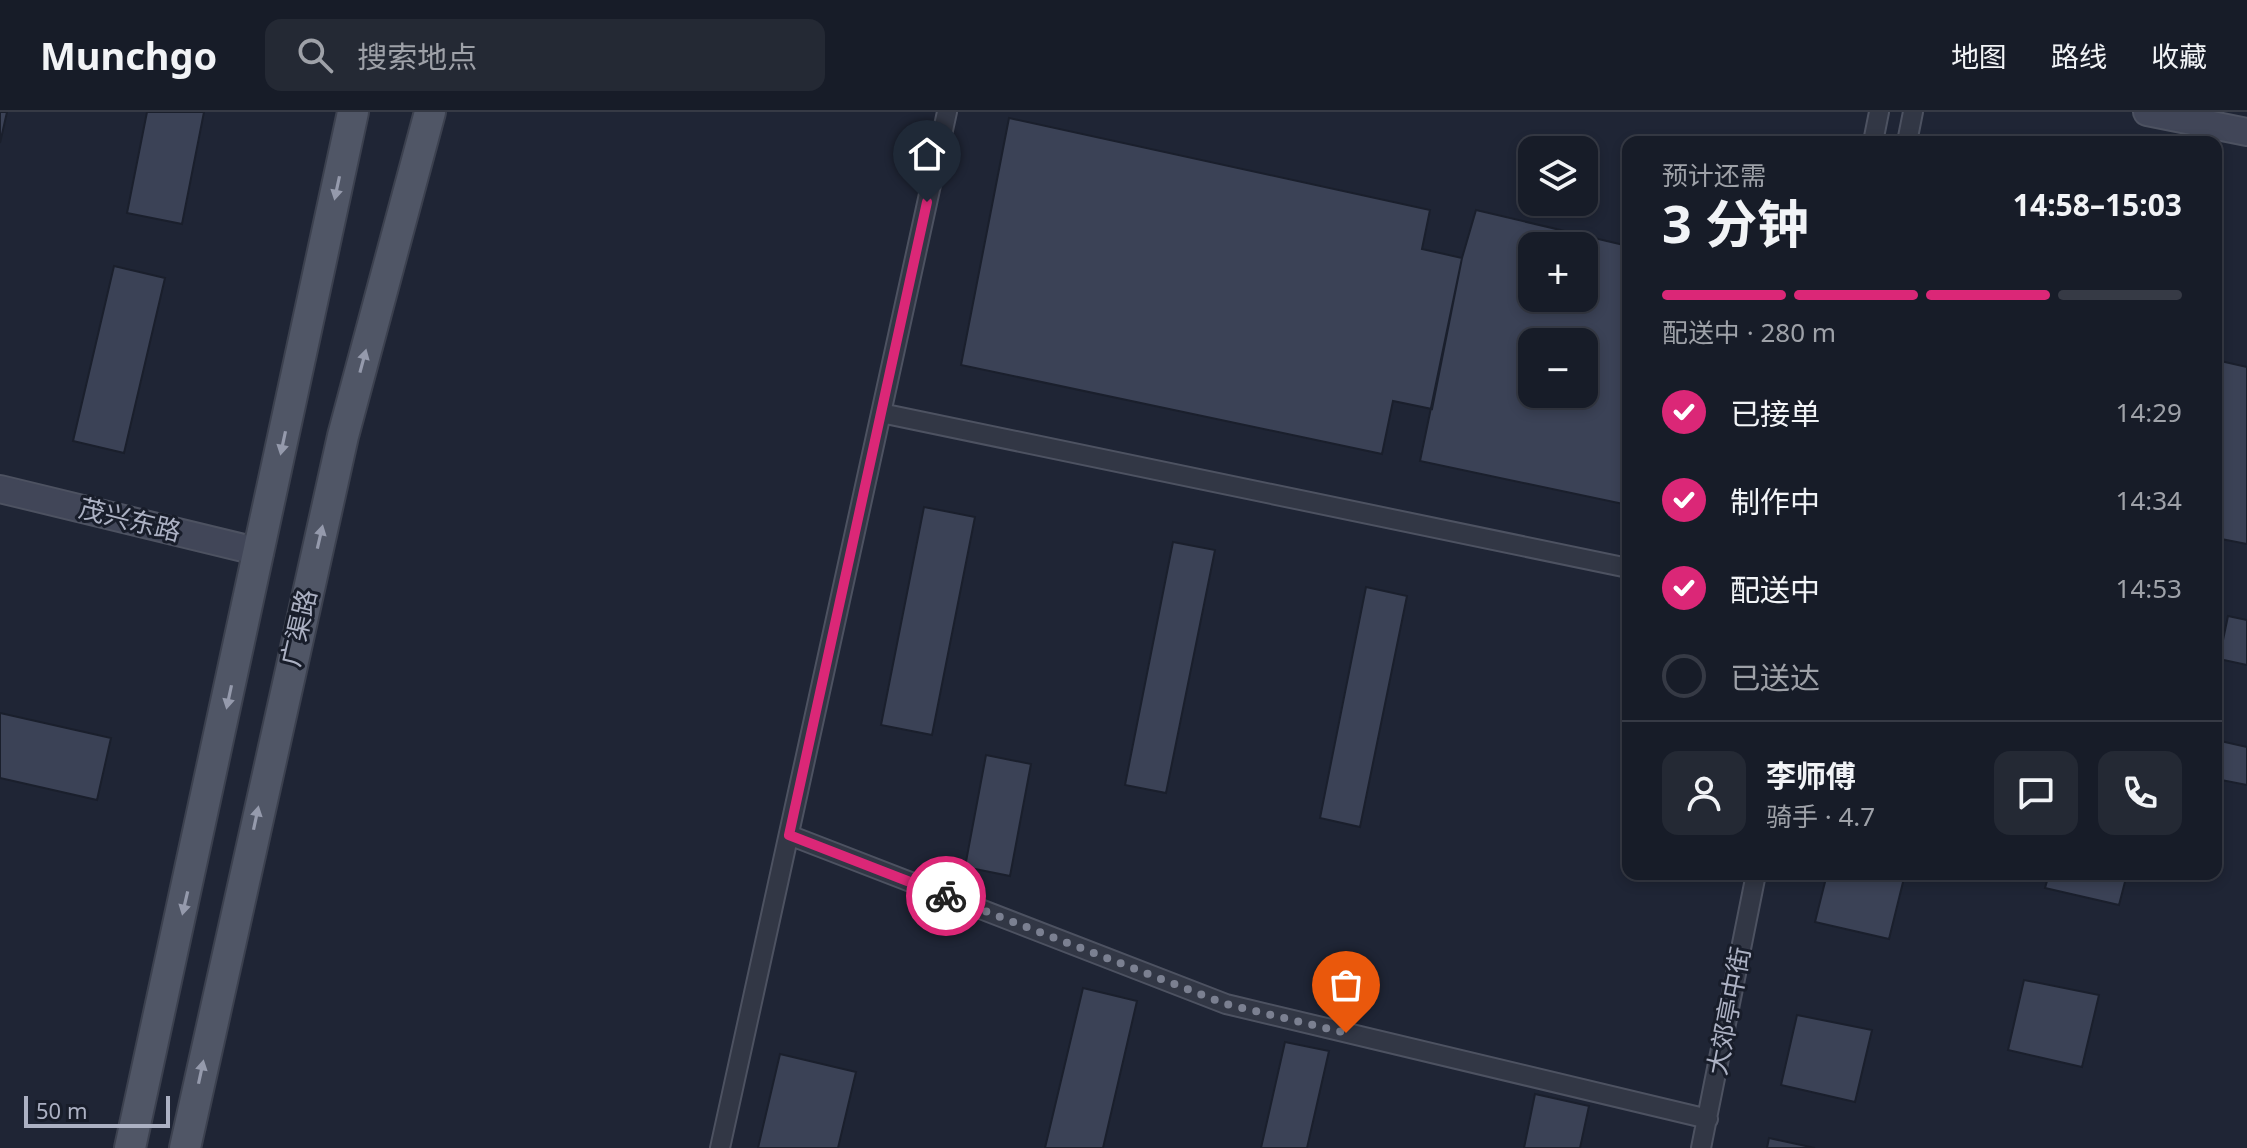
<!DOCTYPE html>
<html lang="zh">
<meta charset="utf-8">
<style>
:root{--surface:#171c28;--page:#242934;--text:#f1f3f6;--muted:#9ea1a8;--line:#363a45;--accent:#db2777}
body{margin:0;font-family:"Noto Sans","Noto Sans SC",sans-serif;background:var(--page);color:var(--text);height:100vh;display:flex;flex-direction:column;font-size:30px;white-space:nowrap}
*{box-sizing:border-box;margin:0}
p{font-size:26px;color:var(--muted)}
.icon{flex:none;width:44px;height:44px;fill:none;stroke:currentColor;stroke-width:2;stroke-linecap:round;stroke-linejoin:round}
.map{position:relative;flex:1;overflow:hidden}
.drawer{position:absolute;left:1622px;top:24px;width:600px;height:744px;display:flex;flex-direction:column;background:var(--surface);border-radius:16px;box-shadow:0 4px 12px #0003,0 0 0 2px var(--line)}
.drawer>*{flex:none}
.tools{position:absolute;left:1518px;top:24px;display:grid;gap:16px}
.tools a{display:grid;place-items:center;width:80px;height:80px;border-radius:16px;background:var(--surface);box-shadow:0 4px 12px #0003,0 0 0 2px var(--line);font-size:40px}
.scale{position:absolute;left:24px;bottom:20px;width:146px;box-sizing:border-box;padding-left:8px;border:4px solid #acb1c3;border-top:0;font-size:22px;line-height:28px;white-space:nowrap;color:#acb1c3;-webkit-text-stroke:6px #181d2a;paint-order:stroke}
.pin{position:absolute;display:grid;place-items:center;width:68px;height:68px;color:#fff;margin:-82px -34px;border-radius:50% 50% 50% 0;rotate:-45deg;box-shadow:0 0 8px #0007}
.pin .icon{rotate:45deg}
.courier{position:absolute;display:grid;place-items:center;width:80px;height:80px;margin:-40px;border:6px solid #db2777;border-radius:50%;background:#fff;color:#222;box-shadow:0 2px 10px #0007}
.overview em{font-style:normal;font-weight:700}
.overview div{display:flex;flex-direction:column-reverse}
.overview{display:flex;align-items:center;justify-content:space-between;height:136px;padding:0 40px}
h1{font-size:52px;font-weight:700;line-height:60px}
.bar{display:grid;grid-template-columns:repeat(4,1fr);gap:12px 8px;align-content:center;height:96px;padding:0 40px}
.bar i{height:10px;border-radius:6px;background:var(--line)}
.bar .on{background:var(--accent)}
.bar p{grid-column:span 4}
.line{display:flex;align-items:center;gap:20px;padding:0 40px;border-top:2px solid var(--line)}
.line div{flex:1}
.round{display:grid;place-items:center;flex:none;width:84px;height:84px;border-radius:16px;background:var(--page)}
ol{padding:0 40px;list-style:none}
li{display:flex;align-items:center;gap:24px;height:88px}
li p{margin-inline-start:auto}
li .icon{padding:8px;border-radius:50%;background:var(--accent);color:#fff;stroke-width:4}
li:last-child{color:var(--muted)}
li i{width:44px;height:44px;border:4px solid var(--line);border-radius:50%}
header{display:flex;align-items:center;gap:48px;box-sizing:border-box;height:112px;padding:0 40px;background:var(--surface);border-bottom:2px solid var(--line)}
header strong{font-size:38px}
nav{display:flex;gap:44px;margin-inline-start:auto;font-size:28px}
.search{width:560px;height:72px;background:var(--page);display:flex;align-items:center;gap:20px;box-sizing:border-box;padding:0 28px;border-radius:16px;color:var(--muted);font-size:30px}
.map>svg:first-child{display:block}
</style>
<header>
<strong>Munchgo</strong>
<div class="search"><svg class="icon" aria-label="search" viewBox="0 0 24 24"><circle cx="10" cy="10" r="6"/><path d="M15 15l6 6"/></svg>搜索地点</div>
<nav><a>地图</a><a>路线</a><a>收藏</a></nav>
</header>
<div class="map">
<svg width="2247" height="1036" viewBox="0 0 2247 1036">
<rect width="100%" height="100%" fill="#1f2535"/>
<path fill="#3b4256" stroke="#1a1f2c" stroke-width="2" fill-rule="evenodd" d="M0,0H7L0,31Z
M147,0H204L182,112L127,101Z
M1009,6L1430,98L1422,137L1462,146L1432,297L1393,289L1382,342L961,253Z
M1476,98L1628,134V393L1420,349L1462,146ZM1532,134H1584V186H1532ZM1532,230H1584V282H1532Z
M114,154L165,166L124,341L73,329Z
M2216,248L2247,255V432L2221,427L2216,453Z
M924,395L975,405L932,623L881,613Z
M1173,430L1215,438L1166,681L1125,673Z
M1366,475L1407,484L1360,715L1320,706Z
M2228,504L2247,508V553L2219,547Z
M0,601L111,626L97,688L0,666Z
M2216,628L2247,635V673L2216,667Z
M986,643L1031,652L1010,764L965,755Z
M1827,762H1905L1889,827L1815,810Z
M2049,762H2127L2119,793L2045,776Z
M2024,868L2099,883L2082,955L2008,938Z
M1083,876L1137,889L1103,1036H1045Z
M1797,903L1872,918L1855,990L1781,973Z
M1285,930L1329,939L1307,1036H1261Z
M780,942L856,960L838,1036H758Z
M1535,982L1589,994L1580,1036H1524Z
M1769,1026L1815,1036H1767Z"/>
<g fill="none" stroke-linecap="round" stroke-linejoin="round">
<defs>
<path id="street" d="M1873,30L1879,0
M1907,30L1913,0
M881,301L1628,456
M789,723L1226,892L1708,1007
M720,1036L947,0
M1701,1036L1756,762"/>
<path id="secondary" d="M2147,0L2247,20
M0,377L260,440"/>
<path id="primary" d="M130,1036L353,0
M185,1036L343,324L430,0"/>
</defs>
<use href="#street" stroke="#4d5261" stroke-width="22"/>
<use href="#secondary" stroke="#4d5261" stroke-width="30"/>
<use href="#primary" stroke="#3c414f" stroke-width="34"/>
<use href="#street" stroke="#323745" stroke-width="18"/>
<use href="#secondary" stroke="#414658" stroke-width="26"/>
<use href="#primary" stroke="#505666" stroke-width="30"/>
</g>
<defs><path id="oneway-solid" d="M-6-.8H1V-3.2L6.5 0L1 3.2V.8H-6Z" transform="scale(2)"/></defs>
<g fill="#959aac">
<use href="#oneway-solid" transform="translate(337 76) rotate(102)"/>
<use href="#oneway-solid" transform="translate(363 249) rotate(-75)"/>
<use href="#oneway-solid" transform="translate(283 331) rotate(102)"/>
<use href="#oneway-solid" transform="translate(320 425) rotate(-77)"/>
<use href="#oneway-solid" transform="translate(229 585) rotate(102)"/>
<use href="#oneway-solid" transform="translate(256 706) rotate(-78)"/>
<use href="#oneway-solid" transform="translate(185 791) rotate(103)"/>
<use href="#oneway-solid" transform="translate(201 960) rotate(-78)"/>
</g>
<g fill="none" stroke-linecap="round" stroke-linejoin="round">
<path stroke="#7b8091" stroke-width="8" stroke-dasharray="0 14.4" d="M946,784L1226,892L1346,921"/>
<path stroke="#db2777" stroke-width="10" d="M927,90L789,723L946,784"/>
</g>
<g text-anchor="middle" stroke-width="6" stroke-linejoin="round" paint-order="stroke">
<g font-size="26" fill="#acb1c3" stroke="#181d2a">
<text transform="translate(130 408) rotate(14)" y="9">茂兴东路</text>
<text transform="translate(299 516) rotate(-77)" y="9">广渠路</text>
<text transform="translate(1729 899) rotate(-79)" y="9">大郊亭中街</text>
</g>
</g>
</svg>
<div class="tools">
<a><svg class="icon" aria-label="layers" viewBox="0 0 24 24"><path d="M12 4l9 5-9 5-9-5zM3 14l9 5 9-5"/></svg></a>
<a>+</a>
<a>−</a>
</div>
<div class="scale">50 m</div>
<div class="pin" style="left:1346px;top:921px;background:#ea580c"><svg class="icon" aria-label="bag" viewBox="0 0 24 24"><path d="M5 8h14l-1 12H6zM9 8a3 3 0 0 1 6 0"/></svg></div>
<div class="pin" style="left:927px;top:90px;background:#1f2937"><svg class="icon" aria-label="home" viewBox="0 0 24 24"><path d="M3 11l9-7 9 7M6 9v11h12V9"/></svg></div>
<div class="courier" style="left:946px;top:784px"><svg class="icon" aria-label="bike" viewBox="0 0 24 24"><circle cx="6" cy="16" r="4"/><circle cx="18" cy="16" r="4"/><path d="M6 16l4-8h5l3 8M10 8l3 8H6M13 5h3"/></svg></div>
<section class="drawer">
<div class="overview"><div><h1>3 分钟</h1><p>预计还需</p></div><em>14:58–15:03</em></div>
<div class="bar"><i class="on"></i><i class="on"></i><i class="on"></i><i></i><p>配送中 · 280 m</p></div>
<ol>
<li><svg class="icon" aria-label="check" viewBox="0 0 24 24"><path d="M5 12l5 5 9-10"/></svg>已接单<p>14:29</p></li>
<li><svg class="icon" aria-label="check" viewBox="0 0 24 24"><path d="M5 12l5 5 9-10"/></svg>制作中<p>14:34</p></li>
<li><svg class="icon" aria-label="check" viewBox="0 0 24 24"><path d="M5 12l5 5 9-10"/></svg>配送中<p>14:53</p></li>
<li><i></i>已送达</li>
</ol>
<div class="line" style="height:144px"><a class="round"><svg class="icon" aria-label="person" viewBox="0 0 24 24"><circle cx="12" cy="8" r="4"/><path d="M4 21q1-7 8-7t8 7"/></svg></a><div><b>李师傅</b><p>骑手 · 4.7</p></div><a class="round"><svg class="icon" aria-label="chat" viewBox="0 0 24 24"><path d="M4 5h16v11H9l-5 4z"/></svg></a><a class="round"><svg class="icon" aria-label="phone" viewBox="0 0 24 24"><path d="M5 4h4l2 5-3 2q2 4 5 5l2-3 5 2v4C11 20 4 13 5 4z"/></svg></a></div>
</section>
</div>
